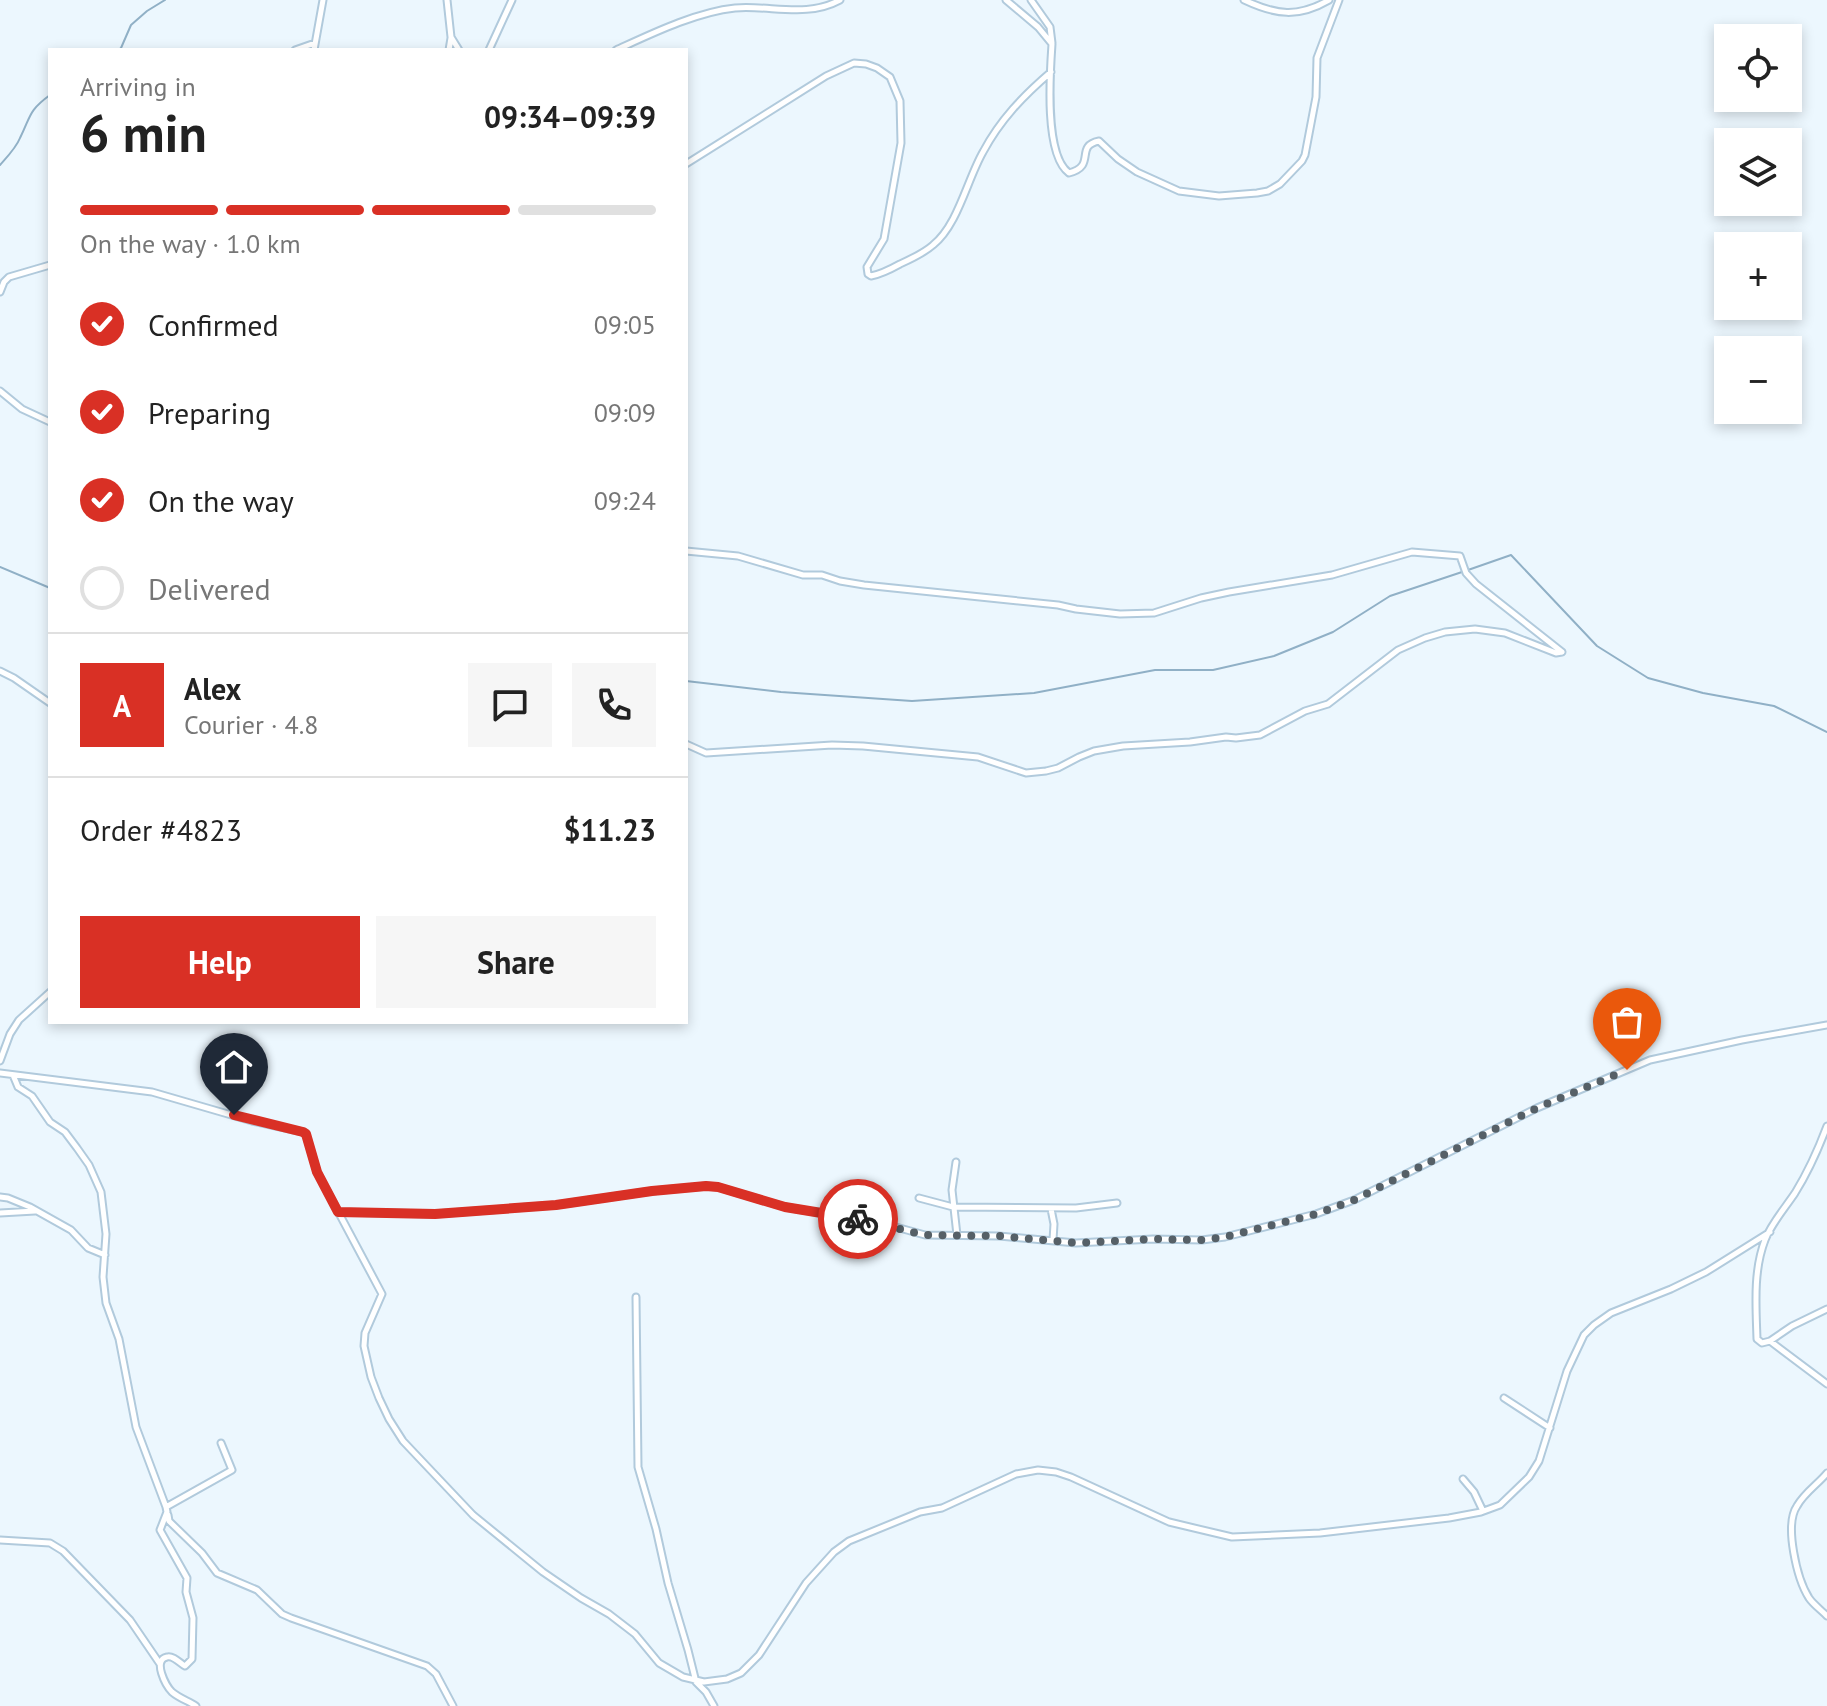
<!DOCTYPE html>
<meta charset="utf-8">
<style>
:root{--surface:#fff;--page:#f6f6f6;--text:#222;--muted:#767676;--line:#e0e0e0;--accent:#d93025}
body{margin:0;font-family:"PT Sans",sans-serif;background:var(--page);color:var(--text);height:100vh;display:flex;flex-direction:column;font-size:30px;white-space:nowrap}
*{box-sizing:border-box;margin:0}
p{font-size:26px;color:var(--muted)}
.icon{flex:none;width:44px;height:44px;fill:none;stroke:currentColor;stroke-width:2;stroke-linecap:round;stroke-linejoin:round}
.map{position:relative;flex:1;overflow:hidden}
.side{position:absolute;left:48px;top:48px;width:640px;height:976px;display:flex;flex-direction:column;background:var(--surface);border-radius:0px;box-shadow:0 4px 12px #0003}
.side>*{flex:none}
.fabs{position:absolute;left:1714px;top:24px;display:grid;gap:16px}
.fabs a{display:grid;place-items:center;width:88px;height:88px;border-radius:0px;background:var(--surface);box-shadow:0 4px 12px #0003;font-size:40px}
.pin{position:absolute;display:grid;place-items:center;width:68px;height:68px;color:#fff;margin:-82px -34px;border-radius:50% 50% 50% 0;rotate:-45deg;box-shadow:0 0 8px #0007}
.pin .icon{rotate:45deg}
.courier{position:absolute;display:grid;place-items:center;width:80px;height:80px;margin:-40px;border:6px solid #d93025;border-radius:50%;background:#fff;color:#222;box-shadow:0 2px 10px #0007}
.overview em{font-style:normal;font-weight:800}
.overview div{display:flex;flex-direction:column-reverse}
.overview{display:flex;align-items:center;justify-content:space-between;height:136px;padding:0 32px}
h1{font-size:52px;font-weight:800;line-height:60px}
.bar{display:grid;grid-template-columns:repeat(4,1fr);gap:12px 8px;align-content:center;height:96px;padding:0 32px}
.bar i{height:10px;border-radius:6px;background:var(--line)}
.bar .selected{background:var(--accent)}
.bar p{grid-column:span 4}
.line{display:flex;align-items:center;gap:20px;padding:0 32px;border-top:2px solid var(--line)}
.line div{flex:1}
.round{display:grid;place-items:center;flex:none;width:84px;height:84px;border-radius:0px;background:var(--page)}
ol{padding:0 32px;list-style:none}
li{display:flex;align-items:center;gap:24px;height:88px}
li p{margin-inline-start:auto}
li .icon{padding:8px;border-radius:50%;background:var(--accent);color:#fff;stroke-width:4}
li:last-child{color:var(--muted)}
li i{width:44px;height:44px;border:4px solid var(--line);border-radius:50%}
.button{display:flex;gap:16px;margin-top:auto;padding:16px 32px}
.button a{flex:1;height:92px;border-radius:0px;background:var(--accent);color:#fff;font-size:32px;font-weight:800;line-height:92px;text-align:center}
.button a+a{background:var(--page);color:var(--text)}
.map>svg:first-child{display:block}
</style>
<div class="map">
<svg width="1827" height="1706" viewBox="0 0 1827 1706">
<rect width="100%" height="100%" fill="#ecf7fe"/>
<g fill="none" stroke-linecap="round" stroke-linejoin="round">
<path stroke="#90b0c6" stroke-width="2" d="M118,50L121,48L131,25L147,11L165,0
M0,165C7,157 16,148 20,138C31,116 28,111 50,95
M0,567L50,588
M1468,570L1511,555L1597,646L1648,678L1703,693L1774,706L1827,732
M686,681L781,692L912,701L1034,693L1155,670H1213L1274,656L1333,632L1390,596L1462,572"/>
<defs>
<path id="minor" d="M447,0L451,37L459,50
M1006,0L1038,27L1052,44C1050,73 1044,155 1069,173C1097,166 1074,146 1099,141L1118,159L1137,172L1179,191L1219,196L1257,193L1268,191L1280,184L1302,161L1305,155L1316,97L1317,58L1339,0
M1031,0L1050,27L1052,43
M1244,0C1276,15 1298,18 1329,0
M295,50L315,43
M314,50L323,0
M449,50L451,38
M489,50L512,0
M616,50C651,34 696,12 735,8C771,5 807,18 840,0
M686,164L826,76L854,63L866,64L877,68L890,77L900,101L901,143L884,239L867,267L868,274L871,276C882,274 891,269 900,264C911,259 924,253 933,245C958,225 967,180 983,152C1000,120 1023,96 1051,72
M0,292L4,282L9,277L50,265
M0,391L22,409L50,422
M686,551L738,556L803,575H822L840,581L864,585L1058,605L1076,609L1120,614L1154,613L1201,598L1229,592L1332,575L1412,552L1460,556L1466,573L1476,584L1562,652
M0,671L14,678L50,703
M686,744L706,753L832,745L863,746L978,757L1026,773L1046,771L1058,768L1079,757L1094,751L1123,746L1190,742L1226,737L1236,738L1260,735L1305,711L1328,704L1398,650L1425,638L1445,632L1475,629L1505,633L1556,653L1562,652
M0,1061L10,1034L19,1020L50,992
M0,1073L152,1092L252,1121L303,1132L306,1134L317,1172L382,1294L365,1333L364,1346L371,1377L379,1398L389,1419L403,1441L473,1515L543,1572L581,1598L609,1614L635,1634L659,1663L683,1677L704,1682L727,1679L741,1673L759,1655L806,1583L834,1552L849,1541L920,1512L942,1508L1016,1474L1038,1470L1056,1472L1071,1477L1169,1522L1232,1537L1320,1533L1449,1518L1481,1512L1500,1505L1529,1477L1539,1461L1567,1371L1584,1335L1594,1325L1611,1313L1671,1289L1706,1272L1770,1232
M13,1075L18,1087L32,1096L50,1122L65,1132L77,1148L89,1165L101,1192L106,1234L103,1277L106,1303L119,1339L136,1427L166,1507L167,1512L160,1530L187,1578L186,1592L193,1618L192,1659L185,1666C181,1664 173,1655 167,1657C152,1660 166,1686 172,1692C179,1698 188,1701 196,1706
M1827,1126C1818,1150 1808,1172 1795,1193C1785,1208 1771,1224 1765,1240C1753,1271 1756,1307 1757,1339L1762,1343L1770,1341L1792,1326L1827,1309
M956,1162L952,1190L957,1235
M0,1197L8,1198L30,1207L71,1230L88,1248L105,1255
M919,1198L953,1207L1076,1208L1117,1203
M1051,1209L1054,1224L1053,1240
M338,1212L435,1214L556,1205L652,1191L706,1186L718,1187L785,1207L885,1224L925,1235L999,1236L1076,1243L1153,1239L1202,1240L1225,1237L1316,1214L1354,1200L1537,1108L1650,1060L1742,1040L1827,1025
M0,1213L35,1211
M636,1297L638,1467L656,1529L668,1583L688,1650L696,1682L706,1692L714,1706
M1770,1341L1827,1384
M1504,1398L1550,1428
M1827,1473C1818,1484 1804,1493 1797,1506C1784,1525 1797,1579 1809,1598C1813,1604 1821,1610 1827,1616
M1463,1479L1474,1492L1483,1511
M166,1507L232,1470L221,1443
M168,1515L169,1521L202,1553L217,1573L257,1590L282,1614L291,1618L427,1666L436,1674L453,1706
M0,1540L50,1543L63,1551L130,1620L160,1664"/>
</defs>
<use href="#minor" stroke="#b1cadc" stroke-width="9"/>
<use href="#minor" stroke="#fff" stroke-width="5"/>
</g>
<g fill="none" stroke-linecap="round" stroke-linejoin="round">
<path stroke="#566067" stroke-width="8" stroke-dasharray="0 14.4" d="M858,1219L925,1235L999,1236L1076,1243L1153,1239L1202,1240L1225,1237L1316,1214L1354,1200L1537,1108L1627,1070"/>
<path stroke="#d93025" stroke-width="10" d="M234,1115L303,1132L306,1134L317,1172L338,1212L435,1214L556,1205L652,1191L706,1186L718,1187L785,1207L858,1219"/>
</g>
</svg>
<div class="fabs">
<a><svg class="icon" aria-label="locate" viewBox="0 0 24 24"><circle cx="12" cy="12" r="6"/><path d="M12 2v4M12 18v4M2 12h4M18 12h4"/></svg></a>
<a><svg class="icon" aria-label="layers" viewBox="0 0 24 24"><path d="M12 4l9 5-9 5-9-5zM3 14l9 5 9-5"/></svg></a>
<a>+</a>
<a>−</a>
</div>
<div class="pin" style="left:1627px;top:1070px;background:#ea580c"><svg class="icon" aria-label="bag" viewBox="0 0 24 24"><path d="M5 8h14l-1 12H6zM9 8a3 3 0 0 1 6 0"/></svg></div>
<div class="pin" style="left:234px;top:1115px;background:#1f2937"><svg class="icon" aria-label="home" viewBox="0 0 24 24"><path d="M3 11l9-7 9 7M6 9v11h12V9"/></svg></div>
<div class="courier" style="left:858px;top:1219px"><svg class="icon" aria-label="bike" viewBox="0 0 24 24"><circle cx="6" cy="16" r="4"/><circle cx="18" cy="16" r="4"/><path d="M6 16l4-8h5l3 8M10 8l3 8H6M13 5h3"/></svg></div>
<section class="side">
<div class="overview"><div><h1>6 min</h1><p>Arriving in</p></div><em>09:34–09:39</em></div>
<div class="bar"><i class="selected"></i><i class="selected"></i><i class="selected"></i><i></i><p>On the way · 1.0 km</p></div>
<ol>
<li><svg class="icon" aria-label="check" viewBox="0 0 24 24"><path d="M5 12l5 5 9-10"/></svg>Confirmed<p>09:05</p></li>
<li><svg class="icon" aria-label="check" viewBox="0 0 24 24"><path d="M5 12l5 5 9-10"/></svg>Preparing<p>09:09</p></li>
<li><svg class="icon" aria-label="check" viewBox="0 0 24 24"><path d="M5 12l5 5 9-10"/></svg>On the way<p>09:24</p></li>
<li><i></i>Delivered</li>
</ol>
<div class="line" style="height:144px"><b class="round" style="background:var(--accent);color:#fff">A</b><div><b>Alex</b><p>Courier · 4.8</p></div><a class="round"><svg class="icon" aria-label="chat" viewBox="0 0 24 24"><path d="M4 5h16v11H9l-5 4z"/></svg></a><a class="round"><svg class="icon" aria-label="phone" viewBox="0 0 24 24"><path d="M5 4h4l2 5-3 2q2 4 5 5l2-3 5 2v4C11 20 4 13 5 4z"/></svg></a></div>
<div class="line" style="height:104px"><div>Order #4823</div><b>$11.23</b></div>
<div class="button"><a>Help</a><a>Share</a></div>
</section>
</div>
